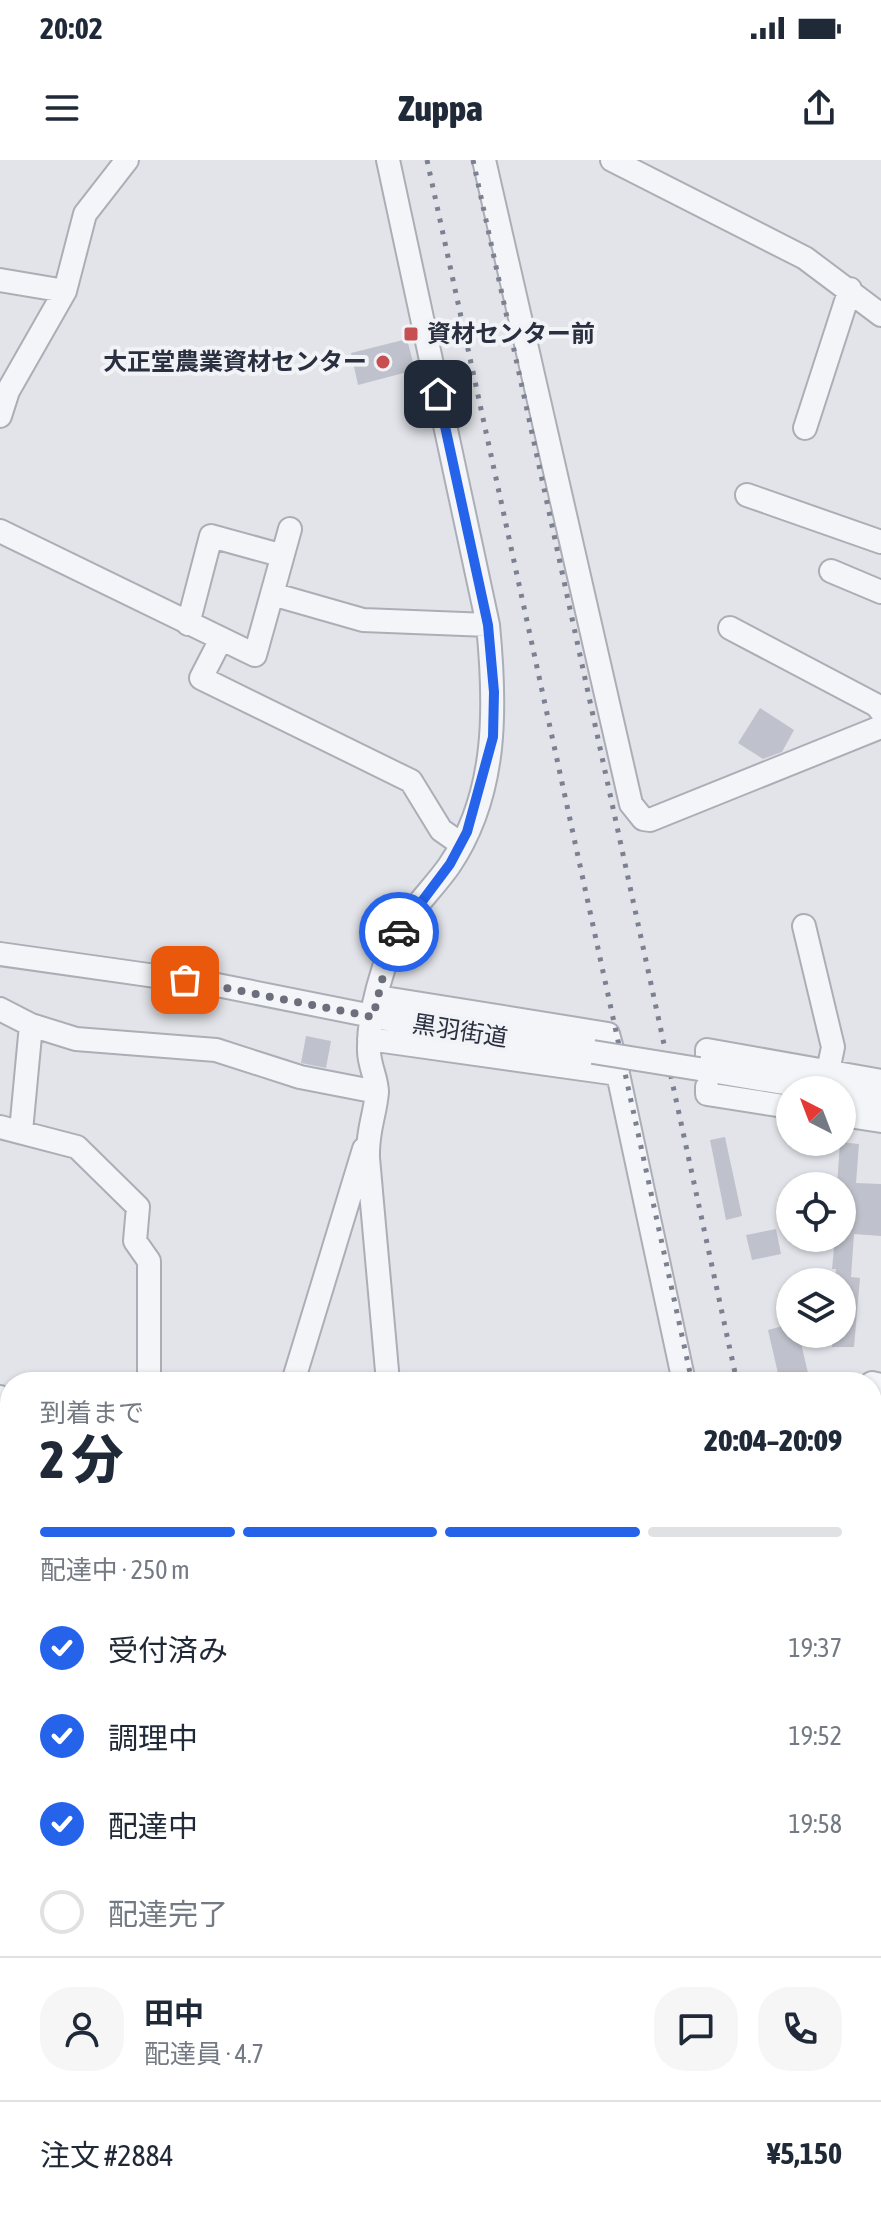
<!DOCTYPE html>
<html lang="ja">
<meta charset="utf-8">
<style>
:root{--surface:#fff;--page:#f6f6f7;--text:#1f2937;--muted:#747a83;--line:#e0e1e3;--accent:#2563eb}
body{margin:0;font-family:"Asap Condensed","Noto Sans JP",sans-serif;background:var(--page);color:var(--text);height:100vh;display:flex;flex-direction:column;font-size:30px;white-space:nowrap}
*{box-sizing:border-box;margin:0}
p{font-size:26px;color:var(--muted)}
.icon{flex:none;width:44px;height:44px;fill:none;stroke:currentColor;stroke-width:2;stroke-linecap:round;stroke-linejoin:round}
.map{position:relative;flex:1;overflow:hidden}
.details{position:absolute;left:0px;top:1212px;width:882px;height:848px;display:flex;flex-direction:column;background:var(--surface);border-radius:32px 32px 0 0;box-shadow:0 2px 6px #0004}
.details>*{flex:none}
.needle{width:52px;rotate:318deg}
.buttons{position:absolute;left:776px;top:916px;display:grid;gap:16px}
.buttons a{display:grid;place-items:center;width:80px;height:80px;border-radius:50%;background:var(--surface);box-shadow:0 2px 6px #0004;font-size:40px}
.pin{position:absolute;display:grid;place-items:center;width:68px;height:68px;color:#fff;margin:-34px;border-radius:16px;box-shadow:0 4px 12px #0006}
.courier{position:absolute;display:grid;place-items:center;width:80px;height:80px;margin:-40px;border:6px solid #2563eb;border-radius:50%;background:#fff;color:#222;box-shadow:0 2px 10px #0007}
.summary em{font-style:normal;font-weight:800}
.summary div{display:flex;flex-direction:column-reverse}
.summary{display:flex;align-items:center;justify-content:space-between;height:136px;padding:0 40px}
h1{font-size:52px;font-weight:800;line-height:60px}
.bar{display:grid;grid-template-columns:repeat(4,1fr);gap:12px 8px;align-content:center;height:96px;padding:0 40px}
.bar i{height:10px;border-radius:6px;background:var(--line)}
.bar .active{background:var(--accent)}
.bar p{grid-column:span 4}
.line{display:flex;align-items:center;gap:20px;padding:0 40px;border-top:2px solid var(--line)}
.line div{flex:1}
.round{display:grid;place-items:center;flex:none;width:84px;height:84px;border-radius:32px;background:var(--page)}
ol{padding:0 40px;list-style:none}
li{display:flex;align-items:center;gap:24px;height:88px}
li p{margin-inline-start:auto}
li .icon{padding:8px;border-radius:50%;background:var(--accent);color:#fff;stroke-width:4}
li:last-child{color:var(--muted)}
li i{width:44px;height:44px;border:4px solid var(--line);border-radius:50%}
.status{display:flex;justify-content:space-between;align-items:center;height:56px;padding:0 40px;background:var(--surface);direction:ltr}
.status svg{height:22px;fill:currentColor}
header{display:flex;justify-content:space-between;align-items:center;height:104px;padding:0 40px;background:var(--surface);font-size:36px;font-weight:800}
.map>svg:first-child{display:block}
</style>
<div class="status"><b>20:02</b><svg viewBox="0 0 49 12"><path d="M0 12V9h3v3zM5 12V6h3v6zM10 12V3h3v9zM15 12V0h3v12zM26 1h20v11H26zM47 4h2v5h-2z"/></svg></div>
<header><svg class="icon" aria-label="menu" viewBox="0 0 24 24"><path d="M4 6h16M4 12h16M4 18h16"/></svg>Zuppa<svg class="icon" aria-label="share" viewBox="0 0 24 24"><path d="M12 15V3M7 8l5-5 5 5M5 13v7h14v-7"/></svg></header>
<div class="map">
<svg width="881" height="2060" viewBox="0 0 881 2060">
<rect width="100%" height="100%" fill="#e2e4e9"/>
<path fill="#d4d6de" d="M881,1892V2060H815L813,2050H872V1894Z"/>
<path fill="#c5d3c3" d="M773,2050L775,2060H728V2055Z"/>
<path fill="#bfc2cc" d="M407,179L415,210L358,225L351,193Z
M760,548L794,570L782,592L763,599L738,583Z
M306,876L331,881L326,908L301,903Z
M725,977L742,1056L726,1060L710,980Z
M840,982L859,984L856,1023L881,1024V1076L854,1074L851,1117L860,1118L854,1187H832V1174H842V1122H835L836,1109H832L835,1078H842V1026H837Z
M776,1069L781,1094L752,1100L746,1075Z
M790,1164V1174H799L810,1222H780L768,1170Z"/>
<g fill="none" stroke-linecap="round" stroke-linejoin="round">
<defs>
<path id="minor" d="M388,0L488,465C496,547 498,634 449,706C430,733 401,758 390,790C379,820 368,859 369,891C369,905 377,919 377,932C375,956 367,970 368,998L388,1222
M484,0L631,644L643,659L650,660L881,567
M612,0L805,98L881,155
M0,120L65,131
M0,256L8,231L65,131L85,54L127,0
M805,268L850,129
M747,335L881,382
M0,371L255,495L272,434L363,460L488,465
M831,411L881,432
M272,434L290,369
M188,464L211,376L280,395
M730,468L876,545L881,551
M220,481L201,518L411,621L441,670L461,684
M804,766L833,887L828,911
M0,794L212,824L412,864L593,892
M378,837L608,874L618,911
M0,849L31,865L21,971
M31,865L76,879L216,890L300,917L377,932
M369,879L618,914L684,1222
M707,901V890L881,921
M699,909L826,930
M707,927V934L790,947
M842,933L881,939
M842,955L881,961
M0,967L77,987L138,1047L135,1081L149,1101V1222
M293,1222L364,989
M872,1223L881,1225
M0,1237L10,1244
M872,1421L881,1465
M0,1590L10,1589
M0,1752L10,1751
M872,1884L881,1882
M0,1885H10
M460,2050L461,2060
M795,2050L797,2060
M841,2050L843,2060
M120,2060L159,2050"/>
</defs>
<use href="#minor" stroke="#abaeb6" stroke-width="26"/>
<use href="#minor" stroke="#f4f5f8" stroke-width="22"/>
<path stroke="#7c8192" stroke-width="5" stroke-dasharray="4 8" stroke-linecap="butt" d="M427,0L692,1222
M473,0L737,1222
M872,1788L881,1823
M877,1870L881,1890
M872,1894L881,1935
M872,1985L881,2026
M872,2023L880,2060"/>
<defs>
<path id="minor-bridge" d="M593,892L699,909"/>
</defs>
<use href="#minor-bridge" stroke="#abaeb6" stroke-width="26" stroke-linecap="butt"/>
<use href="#minor-bridge" stroke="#f4f5f8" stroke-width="22"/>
</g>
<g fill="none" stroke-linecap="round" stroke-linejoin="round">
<path stroke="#6b6f7b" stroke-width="8" stroke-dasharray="0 14.4" d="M185,820L373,857L390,788L399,772"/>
<path stroke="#2563eb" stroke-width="10" d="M399,772L450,704L467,672L493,577L494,532L488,465L438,234"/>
</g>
<g fill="#c74f50" stroke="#f1f3f7" stroke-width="3">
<rect x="403" y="166" width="16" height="16" rx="4"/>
<circle cx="383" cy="202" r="8"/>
</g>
<g text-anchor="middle" stroke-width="8" stroke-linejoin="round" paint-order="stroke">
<g font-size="24" font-weight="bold" fill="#2b3040" stroke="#f1f3f7" text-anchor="start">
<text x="427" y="182">資材センター前</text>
<text x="367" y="210" text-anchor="end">大正堂農業資材センター</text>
</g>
<g font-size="24" fill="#2b3040" stroke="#f1f3f7">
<text transform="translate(460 871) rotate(9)" y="8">黒羽街道</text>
</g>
</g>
</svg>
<div class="buttons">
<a><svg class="needle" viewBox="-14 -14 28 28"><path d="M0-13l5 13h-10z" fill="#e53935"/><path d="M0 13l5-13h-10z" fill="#747a83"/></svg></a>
<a><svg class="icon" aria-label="locate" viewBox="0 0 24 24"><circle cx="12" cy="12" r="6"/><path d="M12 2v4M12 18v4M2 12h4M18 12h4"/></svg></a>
<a><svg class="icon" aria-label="layers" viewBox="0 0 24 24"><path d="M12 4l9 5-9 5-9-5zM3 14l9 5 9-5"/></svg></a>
</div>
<div class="pin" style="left:185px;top:820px;background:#ea580c"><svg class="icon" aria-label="bag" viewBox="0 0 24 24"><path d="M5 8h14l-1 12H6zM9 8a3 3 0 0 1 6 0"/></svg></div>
<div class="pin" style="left:438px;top:234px;background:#1f2937"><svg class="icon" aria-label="home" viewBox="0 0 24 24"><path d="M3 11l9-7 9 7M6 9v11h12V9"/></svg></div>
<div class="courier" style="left:399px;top:772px"><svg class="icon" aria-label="car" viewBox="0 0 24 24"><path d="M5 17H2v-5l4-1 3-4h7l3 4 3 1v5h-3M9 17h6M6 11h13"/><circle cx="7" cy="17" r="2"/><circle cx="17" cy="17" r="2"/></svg></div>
<section class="details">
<div class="summary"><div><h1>2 分</h1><p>到着まで</p></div><em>20:04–20:09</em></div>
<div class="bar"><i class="active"></i><i class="active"></i><i class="active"></i><i></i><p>配達中 · 250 m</p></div>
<ol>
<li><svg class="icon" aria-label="check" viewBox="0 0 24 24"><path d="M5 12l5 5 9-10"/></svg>受付済み<p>19:37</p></li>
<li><svg class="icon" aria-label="check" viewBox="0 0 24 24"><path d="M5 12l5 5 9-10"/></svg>調理中<p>19:52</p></li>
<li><svg class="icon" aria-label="check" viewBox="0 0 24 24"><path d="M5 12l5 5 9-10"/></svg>配達中<p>19:58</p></li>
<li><i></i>配達完了</li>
</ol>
<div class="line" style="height:144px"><a class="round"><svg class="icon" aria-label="person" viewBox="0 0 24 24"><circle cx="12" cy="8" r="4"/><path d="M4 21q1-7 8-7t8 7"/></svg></a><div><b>田中</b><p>配達員 · 4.7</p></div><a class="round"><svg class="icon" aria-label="chat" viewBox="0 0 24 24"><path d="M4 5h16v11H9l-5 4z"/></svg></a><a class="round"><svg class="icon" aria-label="phone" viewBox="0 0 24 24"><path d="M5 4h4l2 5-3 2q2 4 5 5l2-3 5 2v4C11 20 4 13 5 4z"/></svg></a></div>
<div class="line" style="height:104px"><div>注文 #2884</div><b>¥5,150</b></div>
</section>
</div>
